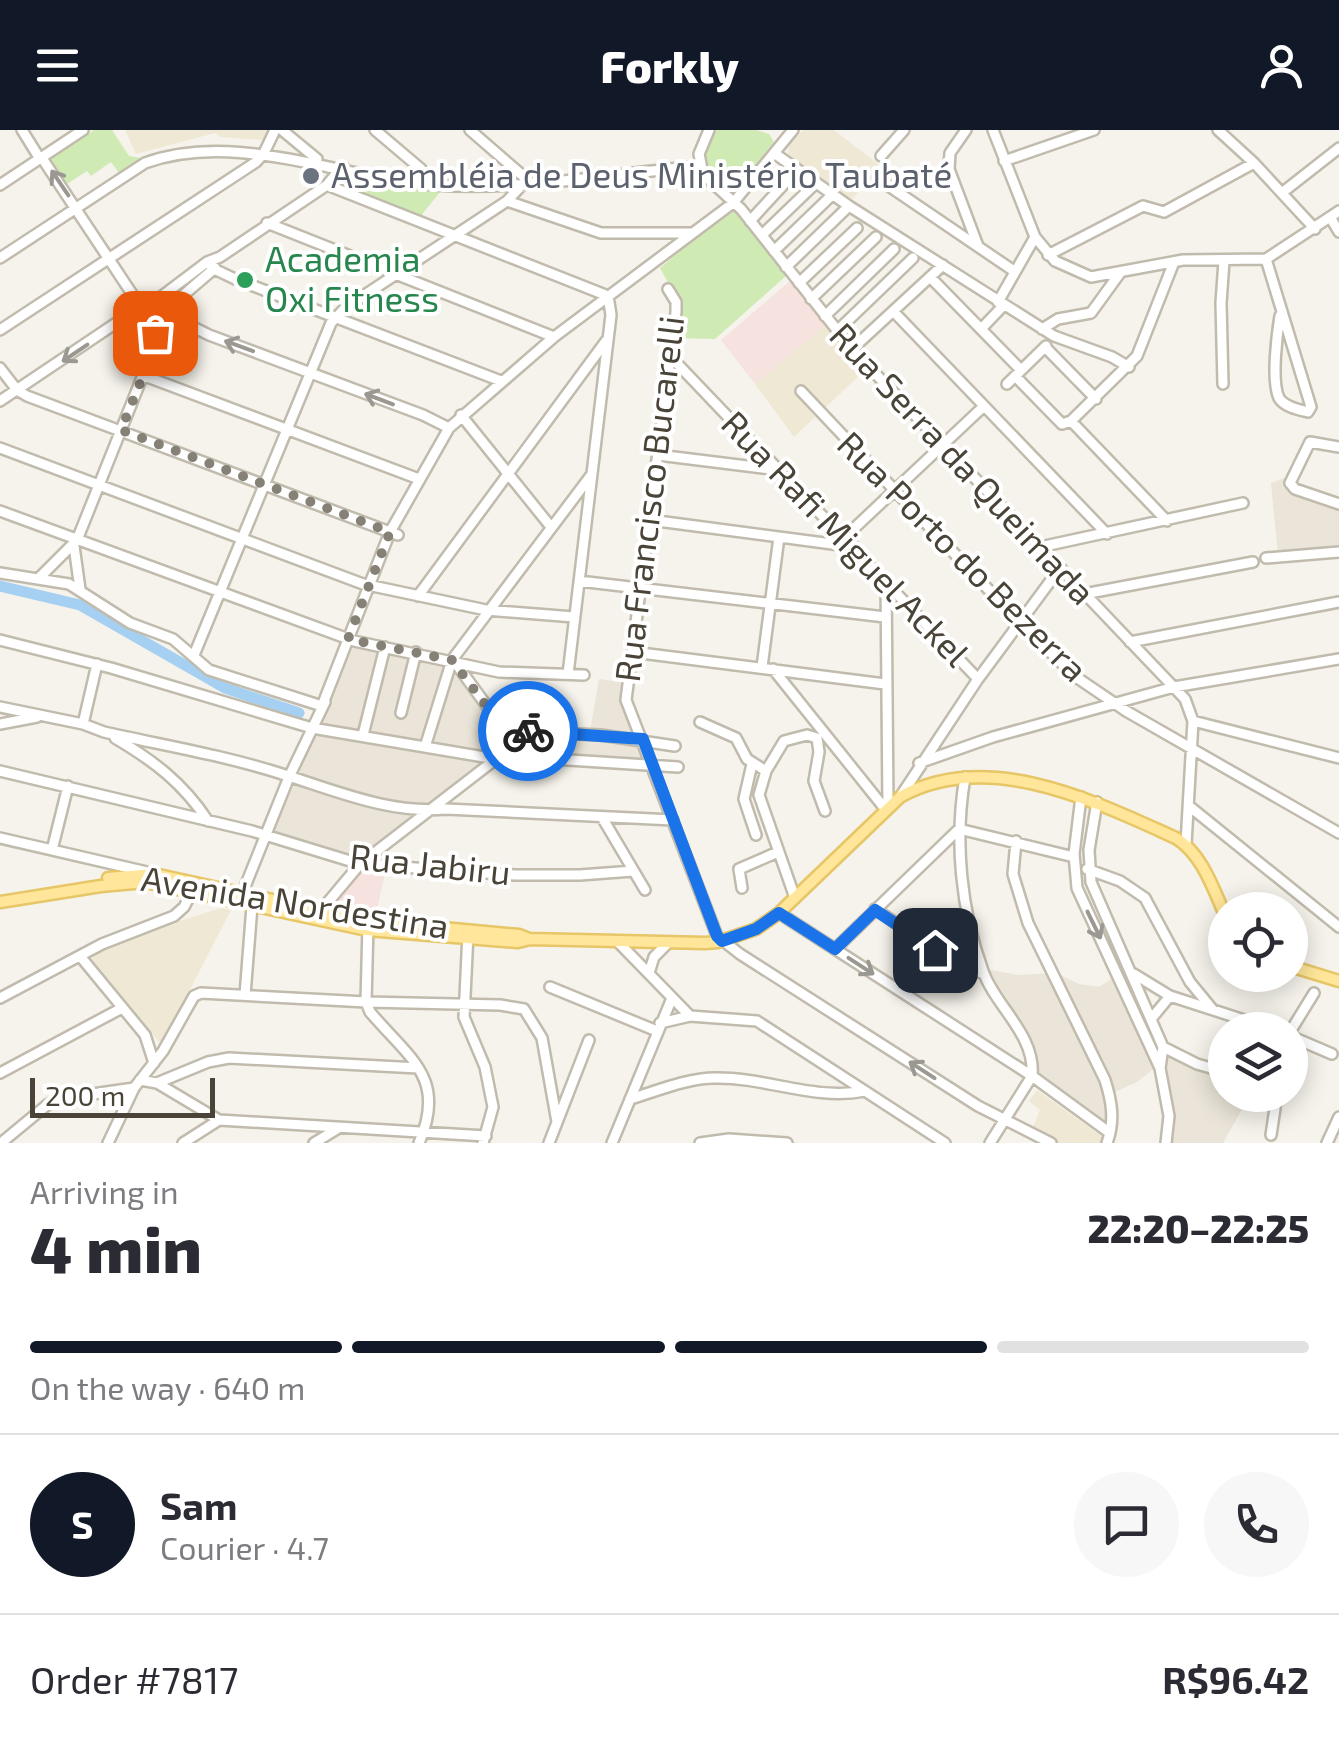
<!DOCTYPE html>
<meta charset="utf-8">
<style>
:root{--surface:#fff;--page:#f7f7f7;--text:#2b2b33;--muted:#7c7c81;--line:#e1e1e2;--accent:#111827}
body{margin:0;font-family:"Exo 2",sans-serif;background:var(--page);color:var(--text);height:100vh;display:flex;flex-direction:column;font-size:38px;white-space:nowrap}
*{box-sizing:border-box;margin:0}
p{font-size:32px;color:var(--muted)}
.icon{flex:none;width:55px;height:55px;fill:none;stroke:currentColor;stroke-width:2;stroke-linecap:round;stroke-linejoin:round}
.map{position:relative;height:1013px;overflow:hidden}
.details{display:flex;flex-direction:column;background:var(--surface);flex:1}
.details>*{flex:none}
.controls{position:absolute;left:1208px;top:762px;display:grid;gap:20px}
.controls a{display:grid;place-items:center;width:100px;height:100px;border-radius:50%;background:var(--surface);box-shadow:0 5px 25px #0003;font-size:50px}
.scale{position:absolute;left:30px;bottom:25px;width:185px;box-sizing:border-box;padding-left:10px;border:5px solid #4a4438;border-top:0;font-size:28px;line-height:35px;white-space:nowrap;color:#4a4438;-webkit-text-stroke:8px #fff;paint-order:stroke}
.pin{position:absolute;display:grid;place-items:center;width:85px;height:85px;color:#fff;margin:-42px;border-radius:20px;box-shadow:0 5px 15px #0006}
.courier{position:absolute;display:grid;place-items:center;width:100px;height:100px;margin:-50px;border:8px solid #1a73e8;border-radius:50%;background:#fff;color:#222;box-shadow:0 2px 12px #0007}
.summary em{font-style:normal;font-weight:800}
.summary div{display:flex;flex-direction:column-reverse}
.summary{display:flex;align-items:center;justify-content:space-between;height:170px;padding:0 30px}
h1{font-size:65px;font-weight:800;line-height:75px}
.bar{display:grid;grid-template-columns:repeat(4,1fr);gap:15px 10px;align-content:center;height:120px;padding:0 30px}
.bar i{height:12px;border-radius:8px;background:var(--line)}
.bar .selected{background:var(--accent)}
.bar p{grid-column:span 4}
.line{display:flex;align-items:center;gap:25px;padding:0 30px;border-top:2px solid var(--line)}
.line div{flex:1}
.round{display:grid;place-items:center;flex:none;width:105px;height:105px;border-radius:52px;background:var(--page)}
header{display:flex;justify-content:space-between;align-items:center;height:130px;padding:0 30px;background:var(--accent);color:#fff;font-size:45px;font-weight:800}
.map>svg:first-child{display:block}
</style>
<header><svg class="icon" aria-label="menu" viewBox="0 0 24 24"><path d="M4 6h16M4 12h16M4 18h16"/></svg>Forkly<svg class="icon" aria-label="person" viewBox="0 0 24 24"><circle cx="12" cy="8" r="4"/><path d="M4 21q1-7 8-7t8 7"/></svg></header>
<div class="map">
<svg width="1339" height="1013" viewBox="0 0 1339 1013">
<rect width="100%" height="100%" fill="#f5f3eb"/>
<path fill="#eae5d8" d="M1285,348L1291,359L1339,373V420L1278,425L1271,353Z
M354,514L452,525L510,594L590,601L599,549L627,553L622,569L652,630L496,623L361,728L272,705Z
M986,839L1018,845L1056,843L1079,854L1099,857L1125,840L1163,923L1168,914L1186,925L1225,938V965H1250L1223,1013H1164L1169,988L1160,934L1137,952L1113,963L1111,1004L1031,949L1030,922Z"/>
<path fill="#efe8d4" d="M125,0H269L265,10L220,7L215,3L136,24Z
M803,0H834L878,34L852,70L788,24L789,16Z
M826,195L864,241L825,278L804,254L794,262L815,287L794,307L755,254Z
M221,778L231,780L164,910L159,912L92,829L97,823L128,807Z
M1037,960L1104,1008L1101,1013H1059L1032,1000L1040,980L1029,971Z"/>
<path fill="#f6e2de" d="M790,151L826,195L755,254L721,210Z
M360,740L385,744L375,787L328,778Z"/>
<path fill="#cfeab3" d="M94,0H112L129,26L141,28L119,43L111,32L91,46L87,41L67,54L51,29Z
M717,0H756L769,4L774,12L732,63C708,48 694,24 717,0Z
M344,37L445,56L423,83L420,93L327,55Z
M729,80H739L787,145L715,209L677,208L680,175L660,138Z"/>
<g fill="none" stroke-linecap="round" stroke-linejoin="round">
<path stroke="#a6d0f2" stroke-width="11" d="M0,456L80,475L225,558L299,583"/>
<defs>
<path id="minor" d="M22,0L40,29
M282,0L317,29
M375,0L421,39L433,55
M470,0L531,53
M709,0L699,24L703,44L741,79L852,219L1185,569L1193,591L1186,714
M966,0L950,23L949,39L978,116
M993,0L1035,107L1055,131L1091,147L1183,130L1266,129L1339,81
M1218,0L1254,33L1315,99
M774,23L849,76L1054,206L1112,227L1129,237
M881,26L904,0
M42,28L144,182L154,187
M1004,31L1094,0
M877,48L1014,141
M0,55L83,0
M327,55L608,166L611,185L568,544
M1283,62L1339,18
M507,71L601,103H693
M1330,87L1339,102
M750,91L797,40
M267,93L554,207
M762,105L816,53
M774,121L832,65
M1048,125L1143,76L1164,82L1254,33
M0,128L145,33C237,0 339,48 434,55C521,61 612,44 699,36
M1266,129L1311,277L1308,282C1300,280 1284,277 1279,268C1271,251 1277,204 1280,186
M207,132L214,139L235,149L501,251
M786,137L849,76
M931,148L1021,240
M799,153L857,98
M668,159L676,172V182L626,570L717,806L740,824L978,976L1051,1013
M151 179a11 11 0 1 1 22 0a11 11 0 1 1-22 0Z
M158,169L207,132L220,127L327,55L343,36
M811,169L876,107
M998,172L1035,107
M173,174L215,138
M893,181L1107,404
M171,186L209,205L423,285L449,298
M825,186L894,119
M981,199L1003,176
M1042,199L1058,189L1091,183L1120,143
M0,200L256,32L264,23L275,0
M837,201L913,128
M1045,217L1096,269
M852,219L943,135
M670,226L978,549
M0,238L17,260L27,266L398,405
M142,245L419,349
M1015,246L1062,294L1071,291
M1007,254L1046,216
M1223,254L1221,173L1224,131
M801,261L1019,492L1076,547L1126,581L1339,703
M0,271L140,177L154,172
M461,285L551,397
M1071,291L1137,226L1174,132
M1071,291L1167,391
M1339,317L1310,312L1290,353L1295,359L1339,374
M0,318L363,454L486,480L574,487
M658,325L779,340
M0,381L354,511L499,542L584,545
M650,390L855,417
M846,406L984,276
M74,416L80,459
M1040,417L1243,373
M1266,428L1339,422
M0,443L69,454L130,493L173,509L209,540L322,576
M40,447L77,410L165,190
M886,449L888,678
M579,451L885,487
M1084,464L1253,432
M418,466L606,211
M0,510L111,538L312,598L496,629L506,626L678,637
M1130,512L1339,472
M633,522L885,554
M194,525L331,193L345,178L507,71L523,54
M457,535L505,601L506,626
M762,537L779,407
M773,539L886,680
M322,576L390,402L449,298L554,207L733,73L793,0
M0,577L83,594L104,602C162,615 222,625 279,643C334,660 388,684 446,679L673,690
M401,583L416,522
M1193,591L1339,628
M700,592L736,608L747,629L766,641
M0,594L37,587
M83,594L97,534
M505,601L601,605L675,616
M363,605L385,517
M115,608C154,631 183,653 208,691
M425,617L452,530L592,344
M919,633L993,607L1174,557L1339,529
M752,634L744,669L756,705
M0,641L252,701L360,734L515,745H580L633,741
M965,647C954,711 961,780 983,841C995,876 1036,905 1032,946L990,1013
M900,667L978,549L1060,438
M1081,667L1074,724L1077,758L1160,938L1169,986L1166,1013
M1097,672L1089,720L1091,752L1163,917L1160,938
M1189,676L1339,797
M603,689L645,760
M0,708L147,742
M1016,711L1013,744L1028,793L1105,950C1112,972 1115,991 1107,1013
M52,720L68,656
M1087,739L1120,751L1145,768L1190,852L1213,880
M742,758L739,739L778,722
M795,768L759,665L766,641L784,611L807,605L817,608L819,622L814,651L825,681
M240,769L289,647L325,572
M875,779L953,832L984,844
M779,783L1032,946L1110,1003
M318,784L360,734L496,629
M368,795L366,872L370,882C410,929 447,948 419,1013
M468,803L464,887L485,937L493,977L483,1013
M619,813L690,886
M835,819L959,699L1074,727
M80,826L145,905L154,933
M649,843L654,827L667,814
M1134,844L1170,866L1275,900
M550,857L657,901
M245,865L252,776
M0,868L102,814L174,786L184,777L192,762
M1151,889L1170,866
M660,893L690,886L757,891L945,1013
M1290,902L1314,863
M1290,906L1332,924
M1163,917L1197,934L1225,942
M0,943L122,878
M140,950L157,953L219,990L486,1006
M157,953L208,932L229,928L418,938
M630,969C657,961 687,948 715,948C766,947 814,971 865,961
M1271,1005L1277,965
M1,1013L47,975L58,969L134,958
M108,1013L134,958L163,921L194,866L201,863L366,872L500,875L524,879L542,908L557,992
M183,1013L219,990
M314,1013L337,999
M549,1013L589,910
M612,1013L672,868
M700,1013L729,1009L787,1013
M1327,1013L1339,987"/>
<path id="major" d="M108,748L154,744L368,791L519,805L529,809
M0,772L101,756L145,752L367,800L518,812L530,809L705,813L718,812L756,799L779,783L900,667C987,618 1094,671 1176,708C1202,724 1213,758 1225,785
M1290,836L1339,851"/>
</defs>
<use href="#minor" stroke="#c1bbad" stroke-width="14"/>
<use href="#major" stroke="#e7c667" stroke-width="15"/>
<use href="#minor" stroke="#fff" stroke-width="9"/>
<use href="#major" stroke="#ffe69a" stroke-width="10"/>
</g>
<defs><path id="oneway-shaft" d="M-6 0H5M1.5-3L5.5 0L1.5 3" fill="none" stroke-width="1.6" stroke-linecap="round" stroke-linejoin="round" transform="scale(2.5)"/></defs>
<g stroke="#9b9892">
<use href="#oneway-shaft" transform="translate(60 53) rotate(-124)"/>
<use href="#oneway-shaft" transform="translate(239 216) rotate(-160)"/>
<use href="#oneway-shaft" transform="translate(75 223) rotate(146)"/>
<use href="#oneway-shaft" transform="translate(379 269) rotate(-159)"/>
<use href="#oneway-shaft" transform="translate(1094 795) rotate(64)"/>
<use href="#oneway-shaft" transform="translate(861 836) rotate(33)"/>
<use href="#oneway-shaft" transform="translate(922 940) rotate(-147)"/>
</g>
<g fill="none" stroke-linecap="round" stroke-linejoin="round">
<path stroke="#868177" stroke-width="10" stroke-dasharray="0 18" d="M155,203L154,219L121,300L390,402L348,509L452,530L505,601H528"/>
<path stroke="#1a73e8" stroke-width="12" d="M528,601L643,609L717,806L722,811L756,799L779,783L835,819L875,780L935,820"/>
</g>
<circle fill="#6b7280" stroke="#fff" stroke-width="4" cx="311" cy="46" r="10"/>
<circle fill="#2e9e5b" stroke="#fff" stroke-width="4" cx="245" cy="150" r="10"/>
<g text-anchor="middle" stroke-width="8" stroke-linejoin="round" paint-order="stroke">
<g font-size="35" fill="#5b616d" stroke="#fff" text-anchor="start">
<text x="331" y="58">Assembléia de Deus Ministério Taubaté</text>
</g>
<g font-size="35" fill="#27864d" stroke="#fff" text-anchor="start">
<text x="265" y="142">Academia<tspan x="265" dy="40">Oxi Fitness</tspan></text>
</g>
<g font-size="35" fill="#4a4438" stroke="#fff">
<text transform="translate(962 334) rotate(47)" y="12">Rua Serra da Queimada</text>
<text transform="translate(650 369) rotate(-83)" y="12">Rua Francisco Bucarelli</text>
<text transform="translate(845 409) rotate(46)" y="12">Rua Rafi Miguel Ackel</text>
<text transform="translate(962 427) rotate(45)" y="12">Rua Porto do Bezerra</text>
<text transform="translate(430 735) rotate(6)" y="12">Rua Jabiru</text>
<text transform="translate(295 773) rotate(9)" y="12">Avenida Nordestina</text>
</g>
</g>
</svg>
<div class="controls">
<a><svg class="icon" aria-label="locate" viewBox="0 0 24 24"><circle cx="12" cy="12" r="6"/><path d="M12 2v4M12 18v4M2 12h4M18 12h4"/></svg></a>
<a><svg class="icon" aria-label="layers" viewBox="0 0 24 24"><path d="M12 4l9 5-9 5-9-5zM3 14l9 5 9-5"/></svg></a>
</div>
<div class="scale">200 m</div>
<div class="pin" style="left:155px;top:203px;background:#ea580c"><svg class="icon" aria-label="bag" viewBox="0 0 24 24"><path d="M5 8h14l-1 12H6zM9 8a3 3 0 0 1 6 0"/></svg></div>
<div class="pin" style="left:935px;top:820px;background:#1f2937"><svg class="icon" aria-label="home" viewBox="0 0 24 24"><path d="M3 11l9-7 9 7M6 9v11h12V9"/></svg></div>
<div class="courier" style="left:528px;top:601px"><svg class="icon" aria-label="bike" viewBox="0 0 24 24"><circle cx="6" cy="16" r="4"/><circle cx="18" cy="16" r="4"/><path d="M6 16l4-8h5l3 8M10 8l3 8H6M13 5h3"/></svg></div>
</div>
<section class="details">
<div class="summary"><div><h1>4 min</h1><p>Arriving in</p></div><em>22:20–22:25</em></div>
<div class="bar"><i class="selected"></i><i class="selected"></i><i class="selected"></i><i></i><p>On the way · 640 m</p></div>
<div class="line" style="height:180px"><b class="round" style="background:var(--accent);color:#fff">S</b><div><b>Sam</b><p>Courier · 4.7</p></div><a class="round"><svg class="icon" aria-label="chat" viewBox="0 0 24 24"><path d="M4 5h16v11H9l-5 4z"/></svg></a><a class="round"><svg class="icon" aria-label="phone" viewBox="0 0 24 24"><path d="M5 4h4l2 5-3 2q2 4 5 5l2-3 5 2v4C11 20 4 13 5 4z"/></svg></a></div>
<div class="line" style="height:130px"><div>Order #7817</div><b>R$96.42</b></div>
</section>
